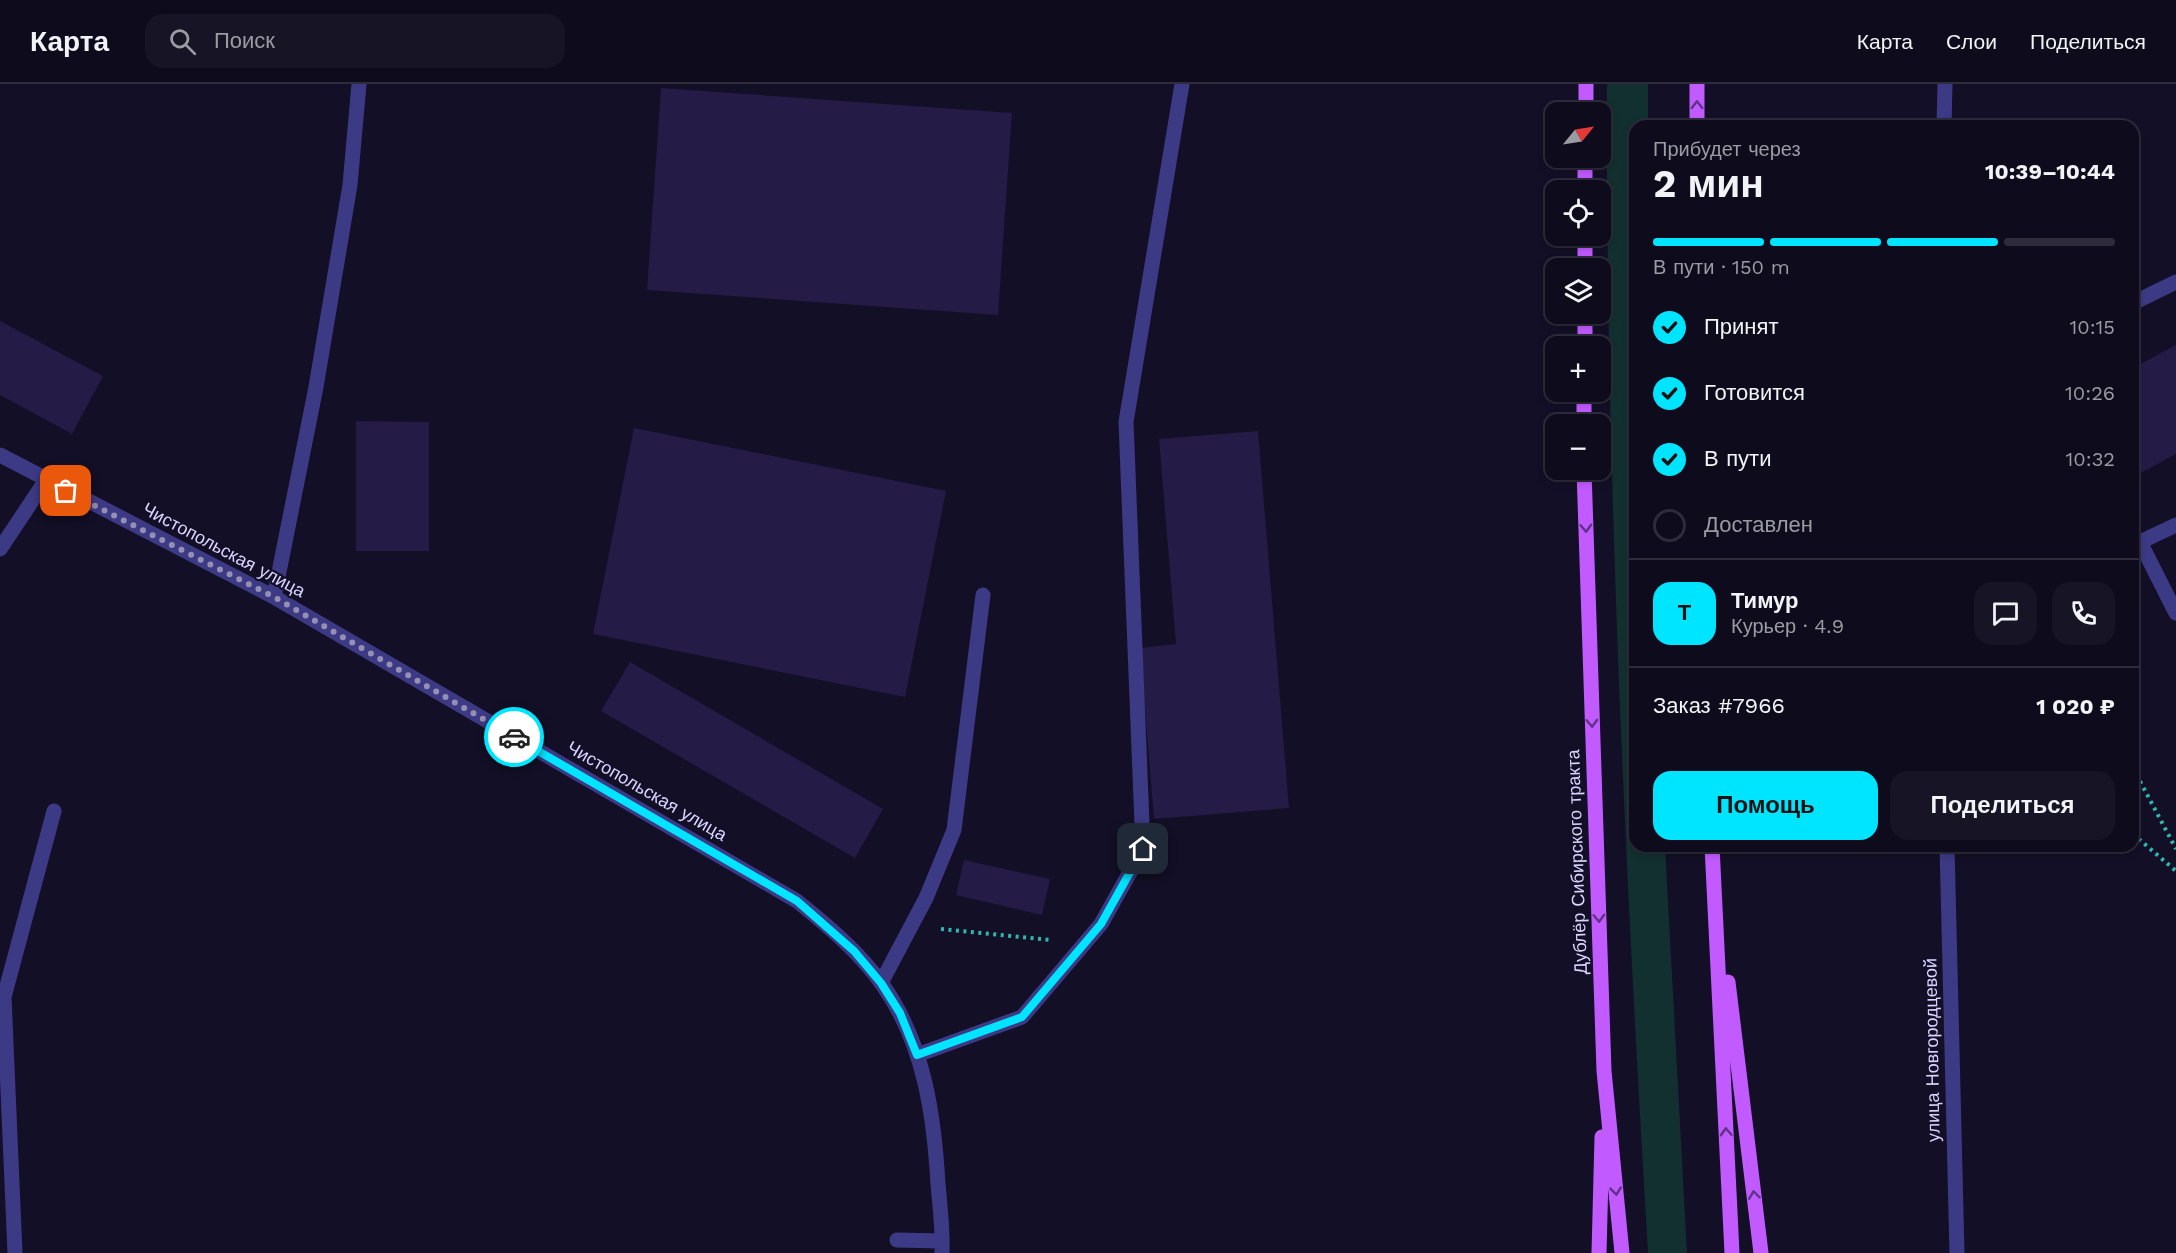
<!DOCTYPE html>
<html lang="ru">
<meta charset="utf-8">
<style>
:root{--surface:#0e0b1c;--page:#171425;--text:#f1f3f6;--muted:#9b9ba3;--line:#2e2b3b;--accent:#00e5ff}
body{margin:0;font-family:"Work Sans",sans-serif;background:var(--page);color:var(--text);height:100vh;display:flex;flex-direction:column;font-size:22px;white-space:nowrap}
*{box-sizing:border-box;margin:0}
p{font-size:20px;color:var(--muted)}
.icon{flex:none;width:33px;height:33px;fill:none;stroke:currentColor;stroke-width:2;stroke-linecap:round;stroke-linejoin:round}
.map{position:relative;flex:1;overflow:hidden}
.drawer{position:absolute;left:1629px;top:36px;width:510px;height:732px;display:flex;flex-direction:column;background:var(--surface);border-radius:18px;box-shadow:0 3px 9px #0003,0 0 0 2px var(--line)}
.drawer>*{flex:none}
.needle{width:39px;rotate:60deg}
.fabs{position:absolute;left:1545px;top:18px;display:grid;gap:12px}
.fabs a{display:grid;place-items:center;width:66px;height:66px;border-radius:12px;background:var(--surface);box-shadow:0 3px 9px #0003,0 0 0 2px var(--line);font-size:30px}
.pin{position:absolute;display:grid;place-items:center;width:51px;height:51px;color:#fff;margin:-26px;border-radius:12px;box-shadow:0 3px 9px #0006}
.courier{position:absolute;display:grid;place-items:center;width:60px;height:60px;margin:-30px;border:4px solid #00e5ff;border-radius:50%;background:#fff;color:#222;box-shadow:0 2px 8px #0007}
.overview em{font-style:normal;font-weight:700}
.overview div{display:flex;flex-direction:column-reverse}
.overview{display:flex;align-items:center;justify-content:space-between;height:102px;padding:0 24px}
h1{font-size:39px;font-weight:700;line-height:45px}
.bar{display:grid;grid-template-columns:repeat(4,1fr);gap:9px 6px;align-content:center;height:72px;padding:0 24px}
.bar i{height:8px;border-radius:4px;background:var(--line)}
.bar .selected{background:var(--accent)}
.bar p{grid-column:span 4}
.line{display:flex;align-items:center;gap:15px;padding:0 24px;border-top:2px solid var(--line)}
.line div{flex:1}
.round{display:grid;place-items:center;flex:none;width:63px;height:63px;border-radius:18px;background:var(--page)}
ol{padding:0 24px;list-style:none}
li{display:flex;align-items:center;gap:18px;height:66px}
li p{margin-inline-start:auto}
li .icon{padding:6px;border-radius:50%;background:var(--accent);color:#111;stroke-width:4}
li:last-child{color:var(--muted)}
li i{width:33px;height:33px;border:3px solid var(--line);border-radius:50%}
.button{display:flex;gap:12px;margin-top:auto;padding:12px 24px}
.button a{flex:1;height:69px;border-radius:18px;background:var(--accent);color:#111;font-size:24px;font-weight:700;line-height:69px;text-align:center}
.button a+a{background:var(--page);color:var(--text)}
header{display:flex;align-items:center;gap:36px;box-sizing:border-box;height:84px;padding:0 30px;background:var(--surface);border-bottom:2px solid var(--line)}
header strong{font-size:28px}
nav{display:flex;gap:33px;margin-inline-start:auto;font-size:21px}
.search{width:420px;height:54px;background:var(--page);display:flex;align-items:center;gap:15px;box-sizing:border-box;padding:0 21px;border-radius:18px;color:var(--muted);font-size:22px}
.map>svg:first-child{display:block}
</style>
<header>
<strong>Карта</strong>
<div class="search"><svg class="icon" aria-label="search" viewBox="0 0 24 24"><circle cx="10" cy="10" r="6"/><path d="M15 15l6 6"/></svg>Поиск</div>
<nav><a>Карта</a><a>Слои</a><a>Поделиться</a></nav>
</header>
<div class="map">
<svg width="2176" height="1169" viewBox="0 0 2176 1169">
<rect width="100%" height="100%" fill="#130f26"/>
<path fill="#12302f" d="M1607,0H1648V42H1635V762H1665L1687,1169H1648C1630,868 1615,566 1609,265C1608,176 1606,88 1607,0Z"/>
<path fill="#241b47" d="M661,4L1012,29L998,231L647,206Z
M0,237L103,292L72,350L0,311Z
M2176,261V370L2133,393V284Z
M356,337L429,338V467H356Z
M634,344L946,407L905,613L593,550Z
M1258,347L1289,724L1154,735L1140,564L1176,560L1159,355Z
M630,578L883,725L855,774L601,627Z
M964,776L1050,795L1042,831L956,811Z"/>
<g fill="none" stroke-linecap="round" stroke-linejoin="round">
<path stroke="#2fb8b0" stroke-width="4" stroke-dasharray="3 4.5" stroke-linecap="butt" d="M2133,684L2176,765
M2133,750L2176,787
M941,845L1050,856"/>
<path stroke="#3d3a85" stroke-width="15" d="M1944,42L1945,0
M2133,219L2176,198
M0,371L274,513L797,817C828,842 859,868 882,900C924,959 934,1030 938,1100C940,1123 943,1146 942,1169
M2176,441L2140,458L2176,529
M0,465L46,396
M274,513L316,303L350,101L359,0
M1947,762L1957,1169
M881,899L926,814L954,746L983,511
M917,971L1022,933L1101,840L1143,765L1126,338L1182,0
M897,1156L942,1157
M15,1169L4,913L54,727"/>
<path stroke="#c25bff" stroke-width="15" d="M1697,0V42
M1586,28V0
M1585,106V74
M1585,184V152
M1585,262V230
M1584,340V308
M1584,386L1604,987L1622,1169
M1712,762L1732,1169
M1728,898L1761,1169
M1599,1169L1602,1053"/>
</g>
<defs><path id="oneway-chevron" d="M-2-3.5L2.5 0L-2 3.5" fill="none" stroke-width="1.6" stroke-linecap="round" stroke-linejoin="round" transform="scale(1.5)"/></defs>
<g stroke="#623188">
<use href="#oneway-chevron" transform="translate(1697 21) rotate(-90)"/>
<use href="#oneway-chevron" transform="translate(1586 444) rotate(88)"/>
<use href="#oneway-chevron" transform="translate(1592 639) rotate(88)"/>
<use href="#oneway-chevron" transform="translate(1599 834) rotate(88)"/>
<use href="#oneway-chevron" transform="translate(1726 1048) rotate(-93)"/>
<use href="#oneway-chevron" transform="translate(1616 1107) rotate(84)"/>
<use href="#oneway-chevron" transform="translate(1754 1111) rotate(-97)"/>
</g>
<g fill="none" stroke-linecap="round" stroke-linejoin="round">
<path stroke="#948fb3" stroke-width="6" stroke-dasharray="0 10.8" d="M66,407L274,513L514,653"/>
<path stroke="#00e5ff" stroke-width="8" d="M514,653L797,817L854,867L881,899L900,929L917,971L1022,933L1101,840L1143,765"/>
</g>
<g text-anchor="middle" stroke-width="4.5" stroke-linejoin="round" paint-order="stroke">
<g font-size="18" fill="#d9d4ff" stroke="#130f26">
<text transform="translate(224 466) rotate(28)" y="6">Чистопольская улица</text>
<text transform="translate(647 707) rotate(30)" y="6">Чистопольская улица</text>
<text transform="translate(1577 778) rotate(-92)" y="6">Дублёр Сибирского тракта</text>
<text transform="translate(1932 966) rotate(-91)" y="6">улица Новгородцевой</text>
</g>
</g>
</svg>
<div class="fabs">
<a><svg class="needle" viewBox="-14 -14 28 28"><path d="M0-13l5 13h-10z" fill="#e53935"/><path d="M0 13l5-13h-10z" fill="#9b9ba3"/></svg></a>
<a><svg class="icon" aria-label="locate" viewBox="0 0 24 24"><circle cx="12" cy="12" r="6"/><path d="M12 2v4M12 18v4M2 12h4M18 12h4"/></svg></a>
<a><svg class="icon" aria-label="layers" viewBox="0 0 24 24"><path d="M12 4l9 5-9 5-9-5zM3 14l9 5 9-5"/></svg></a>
<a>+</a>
<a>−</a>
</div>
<div class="pin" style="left:66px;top:407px;background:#ea580c"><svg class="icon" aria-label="bag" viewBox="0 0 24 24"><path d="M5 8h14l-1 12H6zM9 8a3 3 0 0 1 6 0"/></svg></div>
<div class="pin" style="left:1143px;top:765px;background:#1f2937"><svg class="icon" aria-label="home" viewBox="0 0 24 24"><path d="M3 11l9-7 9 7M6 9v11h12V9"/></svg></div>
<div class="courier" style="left:514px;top:653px"><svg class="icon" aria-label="car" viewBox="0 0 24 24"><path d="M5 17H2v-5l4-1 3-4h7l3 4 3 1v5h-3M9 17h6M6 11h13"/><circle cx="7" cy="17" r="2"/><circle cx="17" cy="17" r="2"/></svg></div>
<section class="drawer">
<div class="overview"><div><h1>2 мин</h1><p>Прибудет через</p></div><em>10:39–10:44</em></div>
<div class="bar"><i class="selected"></i><i class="selected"></i><i class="selected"></i><i></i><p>В пути · 150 m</p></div>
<ol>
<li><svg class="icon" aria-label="check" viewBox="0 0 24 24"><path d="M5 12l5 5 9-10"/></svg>Принят<p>10:15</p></li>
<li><svg class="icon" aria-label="check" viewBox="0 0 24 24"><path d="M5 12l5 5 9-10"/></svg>Готовится<p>10:26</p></li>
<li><svg class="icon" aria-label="check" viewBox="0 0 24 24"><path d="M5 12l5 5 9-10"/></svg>В пути<p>10:32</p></li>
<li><i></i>Доставлен</li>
</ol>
<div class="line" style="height:108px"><b class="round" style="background:var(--accent);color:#111">Т</b><div><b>Тимур</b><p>Курьер · 4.9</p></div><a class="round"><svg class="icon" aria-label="chat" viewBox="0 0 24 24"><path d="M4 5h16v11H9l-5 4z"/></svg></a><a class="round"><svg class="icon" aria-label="phone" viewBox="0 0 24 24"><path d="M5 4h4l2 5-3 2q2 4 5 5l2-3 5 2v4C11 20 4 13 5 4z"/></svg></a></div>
<div class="line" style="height:78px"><div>Заказ #7966</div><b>1 020 ₽</b></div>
<div class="button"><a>Помощь</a><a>Поделиться</a></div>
</section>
</div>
